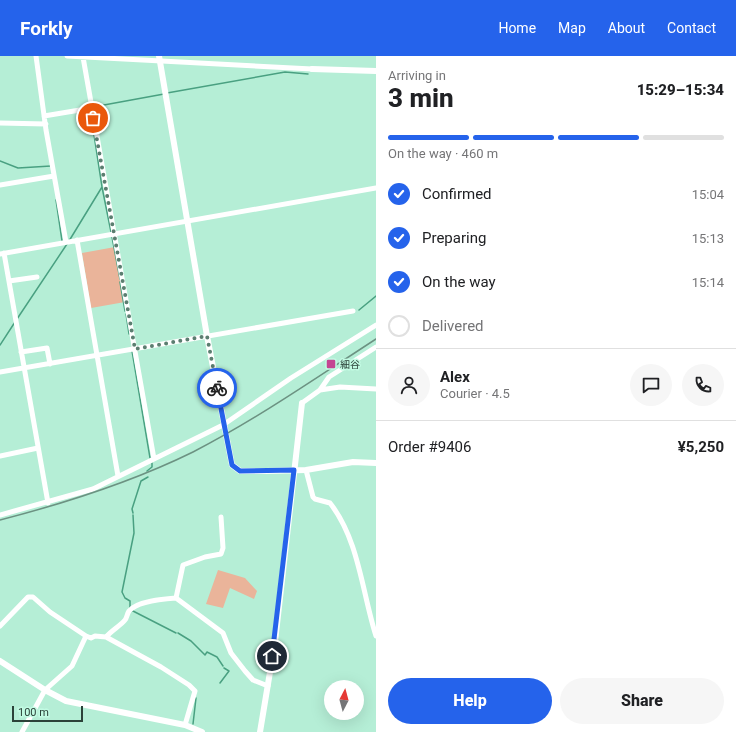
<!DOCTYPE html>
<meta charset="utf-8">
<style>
:root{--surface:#fff;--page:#f6f6f6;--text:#202124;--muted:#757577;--line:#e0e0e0;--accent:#2563eb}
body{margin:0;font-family:Roboto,"Noto Sans JP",sans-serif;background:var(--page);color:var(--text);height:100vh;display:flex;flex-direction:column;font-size:15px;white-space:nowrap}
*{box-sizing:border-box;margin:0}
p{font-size:13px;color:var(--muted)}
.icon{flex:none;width:22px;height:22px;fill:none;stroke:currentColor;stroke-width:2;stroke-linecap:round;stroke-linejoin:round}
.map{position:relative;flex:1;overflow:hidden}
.details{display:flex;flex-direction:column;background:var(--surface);width:360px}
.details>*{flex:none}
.needle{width:26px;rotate:6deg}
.tools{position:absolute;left:324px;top:624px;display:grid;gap:8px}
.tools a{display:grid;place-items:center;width:40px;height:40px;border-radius:50%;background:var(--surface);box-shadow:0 4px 16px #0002;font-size:20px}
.scale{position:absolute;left:12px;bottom:10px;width:71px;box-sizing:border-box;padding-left:4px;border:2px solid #2b4239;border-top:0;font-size:11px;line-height:14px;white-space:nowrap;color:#2b4239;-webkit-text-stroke:3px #c2fbe3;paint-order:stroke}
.pin{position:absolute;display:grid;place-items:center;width:34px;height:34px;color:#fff;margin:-17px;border:2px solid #fff;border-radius:50%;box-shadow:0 1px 4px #0007}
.courier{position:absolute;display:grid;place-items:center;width:40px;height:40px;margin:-20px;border:3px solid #2563eb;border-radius:50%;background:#fff;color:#222;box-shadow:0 1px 5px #0007}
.headline em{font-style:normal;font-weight:800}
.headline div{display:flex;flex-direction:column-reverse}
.headline{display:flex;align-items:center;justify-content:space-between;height:68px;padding:0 12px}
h1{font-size:26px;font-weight:800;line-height:30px}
.bar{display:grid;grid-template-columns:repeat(4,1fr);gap:6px 4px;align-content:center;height:48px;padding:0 12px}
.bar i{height:5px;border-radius:3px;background:var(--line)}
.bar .active{background:var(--accent)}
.bar p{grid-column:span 4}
.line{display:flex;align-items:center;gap:10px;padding:0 12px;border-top:1px solid var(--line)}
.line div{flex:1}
.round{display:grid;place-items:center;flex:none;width:42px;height:42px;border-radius:21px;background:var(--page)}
ol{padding:0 12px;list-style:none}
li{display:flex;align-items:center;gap:12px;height:44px}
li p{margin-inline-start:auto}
li .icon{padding:4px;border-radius:50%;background:var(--accent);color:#fff;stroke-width:4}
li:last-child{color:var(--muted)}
li i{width:22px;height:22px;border:2px solid var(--line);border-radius:50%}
.cta{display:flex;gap:8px;margin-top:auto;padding:8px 12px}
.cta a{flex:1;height:46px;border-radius:24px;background:var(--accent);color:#fff;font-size:16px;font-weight:800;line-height:46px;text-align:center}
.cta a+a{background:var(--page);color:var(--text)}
header{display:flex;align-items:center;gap:24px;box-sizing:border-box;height:56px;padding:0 20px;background:var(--accent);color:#fff}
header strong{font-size:19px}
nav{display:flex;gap:22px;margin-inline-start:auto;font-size:14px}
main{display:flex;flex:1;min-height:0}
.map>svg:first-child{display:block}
</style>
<header>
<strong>Forkly</strong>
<nav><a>Home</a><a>Map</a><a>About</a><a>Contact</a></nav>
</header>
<main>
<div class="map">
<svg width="376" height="676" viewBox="0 0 376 676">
<rect width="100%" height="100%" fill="#b5eed6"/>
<path fill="#eab49a" d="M115,191L125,246L91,252L82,197Z
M218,514L245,522L257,535L254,543L230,532L223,552L206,548Z"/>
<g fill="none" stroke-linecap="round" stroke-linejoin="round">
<path stroke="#49a081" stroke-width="1.5" d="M167,37L285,16L308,18
M93,51L164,38
M0,105L18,112L51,110
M102,131L111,176
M56,144L62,185
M112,181L120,223
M69,185L102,131L90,53
M120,226L125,255
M359,254L376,240
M126,258L129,278
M17,263L67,188
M0,289L15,266
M132,295L150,402
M147,415L152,411V407
M133,457L132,453L141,425L148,421
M130,552V545L125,542L122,536L134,477L133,459
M131,554L176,577
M178,577L191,585L205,599L207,596L217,601L223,610
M220,627L229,615L224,612
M193,668L196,642"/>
<path stroke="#fff" stroke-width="5" d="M36,0L46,74L66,186
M67,0L312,13
M83,1L154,403
M44,60L86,53L91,47
M0,67L46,68
M0,129L54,120
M77,184L118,420
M4,197L48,447
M0,198L376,132
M9,225L37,221
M21,296L47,292L50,308
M0,316L353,255
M320,334L340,331L376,333
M302,347L320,334L329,321L376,291
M0,400L38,392
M306,414L313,441L315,443L330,447C359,484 362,536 376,580
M0,459L93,433L223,369L291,322L376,269
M176,542L183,509L205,501L221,498L223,492L221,461
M0,570L28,541H33L50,556L86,580L91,582L95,580L106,581L161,611L189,629L195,635L185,669
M106,581C112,574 120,570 125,564C127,562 127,558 129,555C137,545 163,543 176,542L223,577L231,597L245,615L253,624L268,630
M22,676L45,634L72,610L86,580"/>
<path stroke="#fff" stroke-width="6" d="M159,0L207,280L232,409L240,415H266L306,414L353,406L376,407
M312,13L376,15
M0,605L45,634L66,645L185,669L202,676
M260,676L275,586L302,347"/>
<path stroke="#6c9282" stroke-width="1.5" d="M0,464C66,447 132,426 193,396C257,363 316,322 376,283"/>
</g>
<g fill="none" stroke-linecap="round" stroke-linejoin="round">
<path stroke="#5b7e70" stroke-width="4" stroke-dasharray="0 7.2" d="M93,62L135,293L207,280L217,332"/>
<path stroke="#2563eb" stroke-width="5" d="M217,332L232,409L240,415L294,414L272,600"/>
</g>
<rect fill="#c44592" stroke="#c2fbe3" stroke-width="1.5" x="326" y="303" width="10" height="10" rx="2"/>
<g text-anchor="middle" stroke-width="3" stroke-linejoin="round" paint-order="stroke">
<g font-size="10" fill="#2b4239" stroke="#c2fbe3" text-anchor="start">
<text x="340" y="312">細谷</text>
</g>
</g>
</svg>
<div class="tools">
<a><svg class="needle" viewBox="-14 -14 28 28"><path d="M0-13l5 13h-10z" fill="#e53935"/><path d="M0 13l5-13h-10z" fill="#757577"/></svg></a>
</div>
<div class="scale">100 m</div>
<div class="pin" style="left:93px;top:62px;background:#ea580c"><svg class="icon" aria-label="bag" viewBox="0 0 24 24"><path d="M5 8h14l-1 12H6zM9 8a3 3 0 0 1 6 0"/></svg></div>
<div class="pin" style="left:272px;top:600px;background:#1f2937"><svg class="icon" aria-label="home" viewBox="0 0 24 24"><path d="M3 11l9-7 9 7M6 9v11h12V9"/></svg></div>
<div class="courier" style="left:217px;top:332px"><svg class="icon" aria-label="bike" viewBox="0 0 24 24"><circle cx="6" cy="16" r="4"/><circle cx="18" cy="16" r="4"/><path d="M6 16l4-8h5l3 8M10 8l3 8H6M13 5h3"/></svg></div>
</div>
<section class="details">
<div class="headline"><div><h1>3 min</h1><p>Arriving in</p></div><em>15:29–15:34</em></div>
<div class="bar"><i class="active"></i><i class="active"></i><i class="active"></i><i></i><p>On the way · 460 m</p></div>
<ol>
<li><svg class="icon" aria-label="check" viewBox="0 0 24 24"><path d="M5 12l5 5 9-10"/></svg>Confirmed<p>15:04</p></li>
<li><svg class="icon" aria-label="check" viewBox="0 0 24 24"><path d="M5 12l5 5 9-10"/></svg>Preparing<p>15:13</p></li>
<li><svg class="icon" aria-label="check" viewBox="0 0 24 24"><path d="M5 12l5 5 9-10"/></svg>On the way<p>15:14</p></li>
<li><i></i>Delivered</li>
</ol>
<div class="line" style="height:72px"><a class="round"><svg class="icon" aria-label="person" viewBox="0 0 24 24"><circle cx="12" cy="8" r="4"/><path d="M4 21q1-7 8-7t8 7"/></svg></a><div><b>Alex</b><p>Courier · 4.5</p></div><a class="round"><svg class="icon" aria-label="chat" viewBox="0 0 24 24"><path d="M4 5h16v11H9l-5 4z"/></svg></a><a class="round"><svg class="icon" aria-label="phone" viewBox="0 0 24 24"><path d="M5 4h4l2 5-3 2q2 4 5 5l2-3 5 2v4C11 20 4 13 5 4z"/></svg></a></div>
<div class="line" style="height:52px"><div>Order #9406</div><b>¥5,250</b></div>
<div class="cta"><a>Help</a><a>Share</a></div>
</section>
</main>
